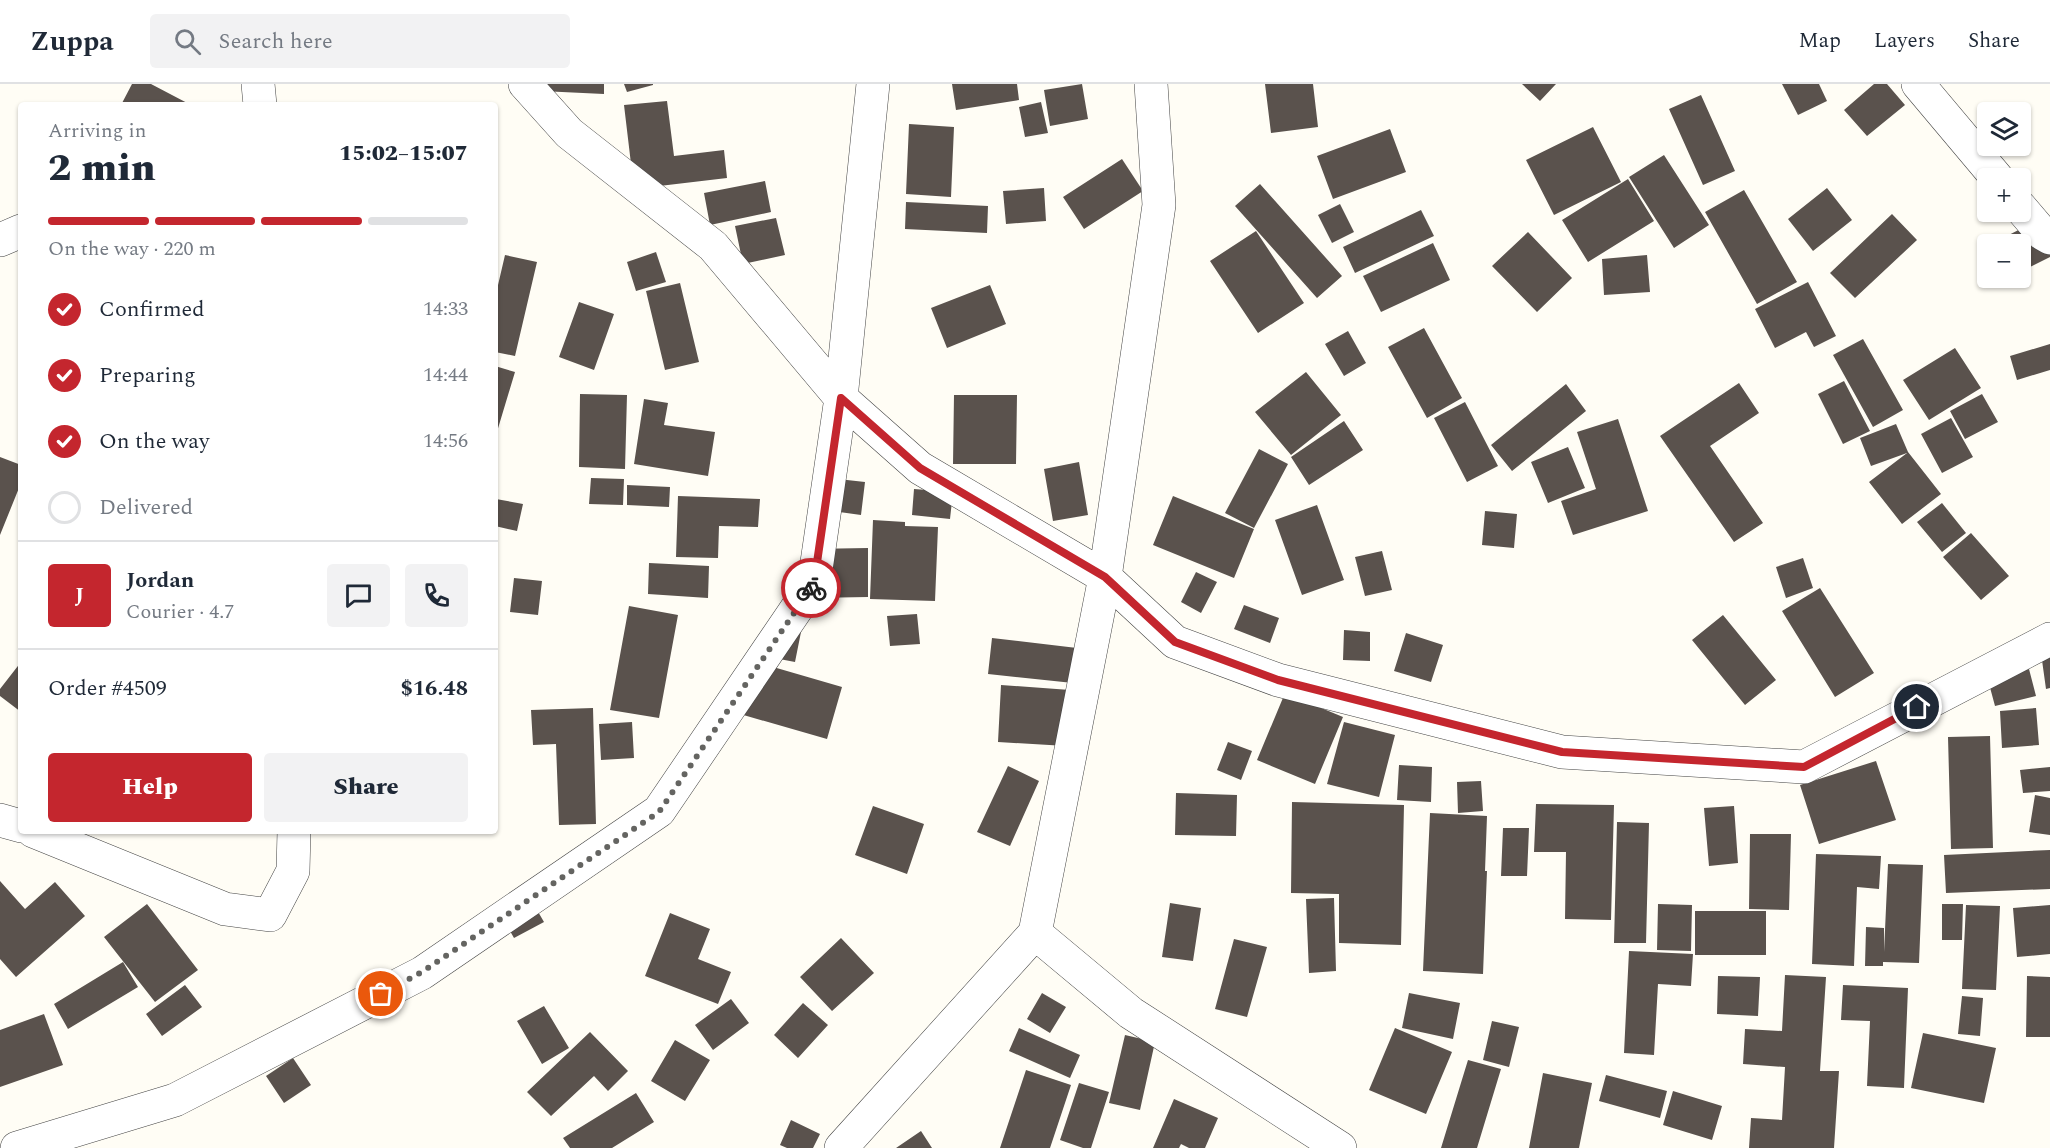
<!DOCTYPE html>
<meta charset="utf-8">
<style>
:root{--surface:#fff;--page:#f2f2f3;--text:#1f2937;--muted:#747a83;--line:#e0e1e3;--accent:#c4262e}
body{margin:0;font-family:Spectral,serif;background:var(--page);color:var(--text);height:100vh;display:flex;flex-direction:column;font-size:22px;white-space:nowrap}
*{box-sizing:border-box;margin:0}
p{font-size:20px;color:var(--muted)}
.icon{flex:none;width:33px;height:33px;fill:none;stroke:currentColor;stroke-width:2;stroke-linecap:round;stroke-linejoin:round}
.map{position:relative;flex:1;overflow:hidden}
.side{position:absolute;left:18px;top:18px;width:480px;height:732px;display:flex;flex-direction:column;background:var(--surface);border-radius:6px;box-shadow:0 2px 4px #0004}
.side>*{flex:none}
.buttons{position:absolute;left:1977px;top:18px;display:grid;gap:12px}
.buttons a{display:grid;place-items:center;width:54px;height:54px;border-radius:6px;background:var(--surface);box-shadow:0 2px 4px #0004;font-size:30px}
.pin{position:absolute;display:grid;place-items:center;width:51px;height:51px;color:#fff;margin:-26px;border:3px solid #fff;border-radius:50%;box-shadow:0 2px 6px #0007}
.courier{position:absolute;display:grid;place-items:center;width:60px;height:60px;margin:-30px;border:4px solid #c4262e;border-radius:50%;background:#fff;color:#222;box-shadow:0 2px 8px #0007}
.summary em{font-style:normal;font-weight:800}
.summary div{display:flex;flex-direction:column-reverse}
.summary{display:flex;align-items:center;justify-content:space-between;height:102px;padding:0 30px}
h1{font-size:39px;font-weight:800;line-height:45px}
.bar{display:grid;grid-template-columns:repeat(4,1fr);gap:9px 6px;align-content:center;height:72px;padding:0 30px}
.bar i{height:8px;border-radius:4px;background:var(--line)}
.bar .active{background:var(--accent)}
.bar p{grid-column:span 4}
.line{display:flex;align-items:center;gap:15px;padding:0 30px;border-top:2px solid var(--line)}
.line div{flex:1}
.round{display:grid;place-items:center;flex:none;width:63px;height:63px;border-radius:6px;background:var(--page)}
ol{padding:0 30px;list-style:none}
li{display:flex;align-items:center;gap:18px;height:66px}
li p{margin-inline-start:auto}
li .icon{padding:6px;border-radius:50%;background:var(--accent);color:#fff;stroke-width:4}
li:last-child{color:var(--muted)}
li i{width:33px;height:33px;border:3px solid var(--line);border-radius:50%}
.button{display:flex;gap:12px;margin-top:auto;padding:12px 30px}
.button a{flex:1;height:69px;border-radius:6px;background:var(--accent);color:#fff;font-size:24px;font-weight:800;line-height:69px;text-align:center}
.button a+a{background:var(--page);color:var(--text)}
header{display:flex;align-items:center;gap:36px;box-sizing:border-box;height:84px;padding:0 30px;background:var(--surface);border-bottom:2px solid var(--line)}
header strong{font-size:28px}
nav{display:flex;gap:33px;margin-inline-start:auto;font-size:21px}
.search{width:420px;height:54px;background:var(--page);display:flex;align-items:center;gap:15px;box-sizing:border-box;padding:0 21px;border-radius:6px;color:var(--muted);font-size:22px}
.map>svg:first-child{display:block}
</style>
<header>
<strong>Zuppa</strong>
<div class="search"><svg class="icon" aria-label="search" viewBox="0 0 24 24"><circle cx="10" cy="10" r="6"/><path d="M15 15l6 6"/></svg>Search here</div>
<nav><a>Map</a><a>Layers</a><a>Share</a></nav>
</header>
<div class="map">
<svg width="2050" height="1064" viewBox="0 0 2050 1064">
<rect width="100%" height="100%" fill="#fffdf5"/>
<path fill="#5a524d" d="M132,0H151L191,21H121Z
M541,0H604V10L541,7Z
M624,0H653V1L627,8Z
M952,0H1017L1019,16L956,26Z
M1082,0L1088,35L1050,42L1044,6Z
M1265,0H1313L1318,43L1271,49Z
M1522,0H1556L1540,17Z
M1782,0H1819L1827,17L1798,31Z
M1874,0H1887L1905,21L1867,52L1844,26Z
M1701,11L1735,87L1703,101L1669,25Z
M667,17L674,72L724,66L727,94L634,105L624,21Z
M1041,18L1048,49L1025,53L1019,23Z
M909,40L954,43L951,113L906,110Z
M1593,43L1621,98L1554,131L1526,76Z
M1390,45L1406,88L1333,115L1317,72Z
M1664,71L1709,141L1674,164L1629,93Z
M1122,75L1143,107L1084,145L1063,113Z
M1628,95L1654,137L1588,178L1562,136Z
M765,97L771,128L710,141L704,109Z
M1260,100L1342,192L1317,214L1235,122Z
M1044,104L1046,137L1006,140L1003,107Z
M1827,104L1852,136L1813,167L1788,135Z
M1744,106L1797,198L1757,220L1705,128Z
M906,118L988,122L987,149L905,145Z
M1340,120L1354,148L1332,159L1318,131Z
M1421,126L1434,152L1355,189L1343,163Z
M1892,130L1917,156L1855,214L1830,189Z
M776,134L785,171L743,180L735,142Z
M2034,138L2050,169V173L2020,188V160H2004L2001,155Z
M1256,147L1304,219L1258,249L1210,177Z
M1528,148L1572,194L1537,228L1492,182Z
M1433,159L1450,196L1381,228L1363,192Z
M656,168L666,198L636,207L627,178Z
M505,171L537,178L515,272L495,268V214Z
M1647,171L1650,208L1604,211L1602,175Z
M1808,198L1836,252L1814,263L1806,248L1775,264L1755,225Z
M680,199L699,278L665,286L646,207Z
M990,201L1006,240L947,264L931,224Z
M579,218L614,230L594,286L559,273Z
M1424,244L1462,314L1427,334L1388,263Z
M1348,247L1366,279L1344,292L1325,260Z
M1863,255L1903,326L1873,343L1833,271Z
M2050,260V286L2017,296L2010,272Z
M1955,264L1981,304L1929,336L1903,296Z
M495,282L515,288L496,351H495Z
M1306,288L1341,331L1291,371L1255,328Z
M1844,297L1870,347L1843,360L1818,310Z
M1739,299L1759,329L1710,362L1763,439L1734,458L1660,352Z
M1566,300L1586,327L1512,387L1491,361Z
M580,310L627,311L625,385L579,383Z
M1982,310L1998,338L1965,355L1950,327Z
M954,311H1017L1016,380H953Z
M644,315L668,319L664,341L715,348L708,392L634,380Z
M1465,318L1498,382L1467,398L1434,334Z
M1951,334L1973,373L1942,389L1921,350Z
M1618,335L1648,427L1573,451L1561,417L1596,405L1577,348Z
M1344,337L1363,366L1309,401L1291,373Z
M1896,340L1908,368L1941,410L1902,440L1869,398L1907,369L1871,382L1860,354Z
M1568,363L1585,404L1548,419L1531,378Z
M1259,365L1288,380L1254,444L1225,429Z
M0,373L21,381V399L0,451Z
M1079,378L1088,431L1053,437L1044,385Z
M591,394L624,395L623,421L589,420Z
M829,394L865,398L861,431L825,426Z
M627,401L670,403L669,423L627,421Z
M914,405L953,408L950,435L912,431Z
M678,412L760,415L758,443L719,442L718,474L676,473Z
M1173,412L1254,445L1234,494L1153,461Z
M496,415L523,420L517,447L495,442Z
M1942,419L1966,449L1942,468L1917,438Z
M1317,421L1344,496L1302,511L1275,436Z
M1485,427L1517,430L1514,464L1482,461Z
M873,436L905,438V442L938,443L935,517L870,515Z
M1971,449L2009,492L1981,516L1943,473Z
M868,464V513L810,514V465Z
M1382,467L1392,506L1365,512L1355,473Z
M1803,474L1813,504L1786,514L1776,483Z
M649,479L709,482L708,514L648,510Z
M1196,488L1217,498L1201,529L1181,518Z
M514,494L542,497L538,531L510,528Z
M1820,504L1874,589L1835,613L1782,527Z
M1244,521L1279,534L1270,559L1234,545Z
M629,522L678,531L659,634L610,626Z
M917,530L920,560L890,562L887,532Z
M1723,531L1776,596L1745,621L1692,556Z
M802,543L795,578L769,573Z
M1344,546L1370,548V577L1343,576Z
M1406,549L1443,561L1431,598L1394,587Z
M992,554L1077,564L1073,599L988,590Z
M2050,567V604L2046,605L2041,569Z
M21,578V628L0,612V605Z
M756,578L842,603L827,655L740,630Z
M2029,585L2036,612L1995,622L1988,596Z
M1001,601L1070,606L1066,662L998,658Z
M1285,609L1343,633L1315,700L1257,676Z
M593,624L596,740L559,741L556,660L533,661L531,626Z
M2036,624L2039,661L2002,664L2000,627Z
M632,638L634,674L601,676L599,640Z
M1344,638L1395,651L1379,713L1327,700Z
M1990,652L1993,764L1951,765L1948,653Z
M1228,658L1252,667L1241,696L1217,686Z
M1876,677L1896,736L1819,760L1800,701Z
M1399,681L1432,683L1431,718L1397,716Z
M1008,682L1039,697L1010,762L977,748Z
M2050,683V707L2023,709L2020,686Z
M1481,697L1483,727L1458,729L1457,698Z
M1176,709L1237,711L1236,752L1175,751Z
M2035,711L2050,714V751L2029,748Z
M1292,718L1404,721L1401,861L1339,859V810L1291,809Z
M1536,720L1614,721L1611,836L1565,835L1566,768H1534Z
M873,722L924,740L907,790L855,771Z
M1734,722L1738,779L1709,782L1704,724Z
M1430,729L1487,732L1485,787H1487L1483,890L1423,887Z
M1617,738L1649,739L1646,859H1614Z
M1503,744H1529L1527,792H1501Z
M1750,750H1791L1789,826L1749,825Z
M2050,766V805L1946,809L1944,771Z
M1816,770L1881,772L1879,805L1857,803L1854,882L1812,880Z
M1888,780L1923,781L1919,879L1883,878V882H1865L1866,843L1884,844V868Z
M0,797L25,825L55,798L85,832L16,893L0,875Z
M526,807L544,838L514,854L497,824Z
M1334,814L1336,887L1309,889L1306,815Z
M1170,819L1201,824L1193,877L1162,873Z
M147,820L198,886L155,918L104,853Z
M1658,820L1692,821L1691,867L1657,866Z
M1942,820H1963L1962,856H1942Z
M1966,821L2000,822L1996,906L1962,905Z
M2050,821V870L2017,873L2013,824Z
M1695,827H1766V871H1695Z
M670,829L710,845L698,875L731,888L718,920L645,892Z
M841,854L874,889L832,927L800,893Z
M1234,855L1267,863L1247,933L1215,925Z
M1629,867L1693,870L1691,902L1658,900L1654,971L1624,969Z
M123,878L138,903L68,945L54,920Z
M1785,891L1826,893L1820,987H1839L1834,1064H1749L1751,1034L1782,1036L1785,983L1743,980L1745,945L1782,947Z
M1718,892L1760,893L1758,932L1717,930Z
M2027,892L2050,893V953H2026Z
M185,901L202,923L162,952L146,930Z
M1843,901L1908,904L1904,1004L1867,1002L1870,937L1841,936Z
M1042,909L1066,923L1050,949L1027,935Z
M1409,909L1460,919L1453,955L1402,944Z
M1962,912L1983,914L1980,952L1958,950Z
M731,915L749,939L713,966L695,941Z
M803,919L828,941L798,974L774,951Z
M544,922L569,964L542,980L517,937Z
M44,930L63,981L0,1003V946Z
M1492,937L1519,943L1509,983L1483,976Z
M1019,944L1080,971L1070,994L1009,967Z
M1395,944L1452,968L1426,1030L1369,1006Z
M590,948L628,987L608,1007L594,992L551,1032L527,1008Z
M1923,949L1996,964L1984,1019L1911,1004Z
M1125,951L1155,958L1140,1026L1109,1019Z
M675,956L710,976L685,1017L651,997Z
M293,974L311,1001L284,1019L266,992Z
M1468,976L1501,985L1477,1064H1441Z
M1026,986L1071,1001L1050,1064H1000Z
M1543,989L1592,999L1579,1064H1529Z
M1606,991L1667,1007L1660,1034L1599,1017Z
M1079,999L1109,1008L1091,1064H1083L1060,1056Z
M1673,1007L1722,1022L1712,1056L1663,1041Z
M636,1009L654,1038L612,1064H570L563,1054Z
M1174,1015L1218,1034L1205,1064H1189L1181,1060L1179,1064H1153Z
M791,1036L820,1050L813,1064H787L780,1061Z
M921,1047L932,1064H896Z"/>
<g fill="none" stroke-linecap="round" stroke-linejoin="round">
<defs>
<path id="minor" d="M258,0L260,21
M525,0L569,49L713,162L841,314L920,384L1105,493L1175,558L1278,596L1562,668L1804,683L2050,555
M1151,0L1159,121L1105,493L1035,849L1131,929L1340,1064
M1918,0L1997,94
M2020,123L2043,150L2050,154
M0,156L21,147
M0,736L21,742
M33,747L225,825L270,831L293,787L294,747
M17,1064L175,1016L422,889L659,727L814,499L841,314L873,0
M841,1064L1035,849"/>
</defs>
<use href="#minor" stroke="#444" stroke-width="34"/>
<use href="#minor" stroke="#fff" stroke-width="33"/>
</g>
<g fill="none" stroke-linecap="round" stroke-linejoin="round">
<path stroke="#646461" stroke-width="6" stroke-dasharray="0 10.8" d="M381,910L422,888L659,728L811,504"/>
<path stroke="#c4262e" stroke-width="8" d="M811,504L814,499L841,314L920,384L1105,493L1175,558L1278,596L1562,668L1804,683L1917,623"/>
</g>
</svg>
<div class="buttons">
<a><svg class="icon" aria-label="layers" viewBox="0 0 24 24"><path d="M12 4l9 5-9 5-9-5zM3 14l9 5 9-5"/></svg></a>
<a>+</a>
<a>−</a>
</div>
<div class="pin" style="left:381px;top:910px;background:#ea580c"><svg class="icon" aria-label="bag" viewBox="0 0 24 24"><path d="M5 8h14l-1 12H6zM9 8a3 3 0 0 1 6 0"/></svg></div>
<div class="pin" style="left:1917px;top:623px;background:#1f2937"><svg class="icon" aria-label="home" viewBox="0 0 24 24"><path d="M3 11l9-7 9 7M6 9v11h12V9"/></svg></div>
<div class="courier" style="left:811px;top:504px"><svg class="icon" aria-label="bike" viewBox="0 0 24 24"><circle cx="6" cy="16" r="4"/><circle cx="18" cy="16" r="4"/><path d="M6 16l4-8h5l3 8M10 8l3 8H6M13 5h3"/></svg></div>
<section class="side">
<div class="summary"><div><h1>2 min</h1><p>Arriving in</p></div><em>15:02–15:07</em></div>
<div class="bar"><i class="active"></i><i class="active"></i><i class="active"></i><i></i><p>On the way · 220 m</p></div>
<ol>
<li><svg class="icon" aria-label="check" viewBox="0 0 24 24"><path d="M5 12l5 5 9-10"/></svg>Confirmed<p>14:33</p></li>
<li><svg class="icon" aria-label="check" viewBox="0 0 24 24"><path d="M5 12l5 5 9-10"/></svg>Preparing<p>14:44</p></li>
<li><svg class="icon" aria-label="check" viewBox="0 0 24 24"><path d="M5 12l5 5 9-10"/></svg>On the way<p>14:56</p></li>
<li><i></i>Delivered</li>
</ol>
<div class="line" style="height:108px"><b class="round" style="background:var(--accent);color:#fff">J</b><div><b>Jordan</b><p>Courier · 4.7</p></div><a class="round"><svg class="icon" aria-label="chat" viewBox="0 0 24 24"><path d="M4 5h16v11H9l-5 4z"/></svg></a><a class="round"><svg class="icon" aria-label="phone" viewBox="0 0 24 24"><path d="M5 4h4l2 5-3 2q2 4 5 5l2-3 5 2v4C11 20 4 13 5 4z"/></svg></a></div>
<div class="line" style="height:78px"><div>Order #4509</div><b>$16.48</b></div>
<div class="button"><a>Help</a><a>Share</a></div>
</section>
</div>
